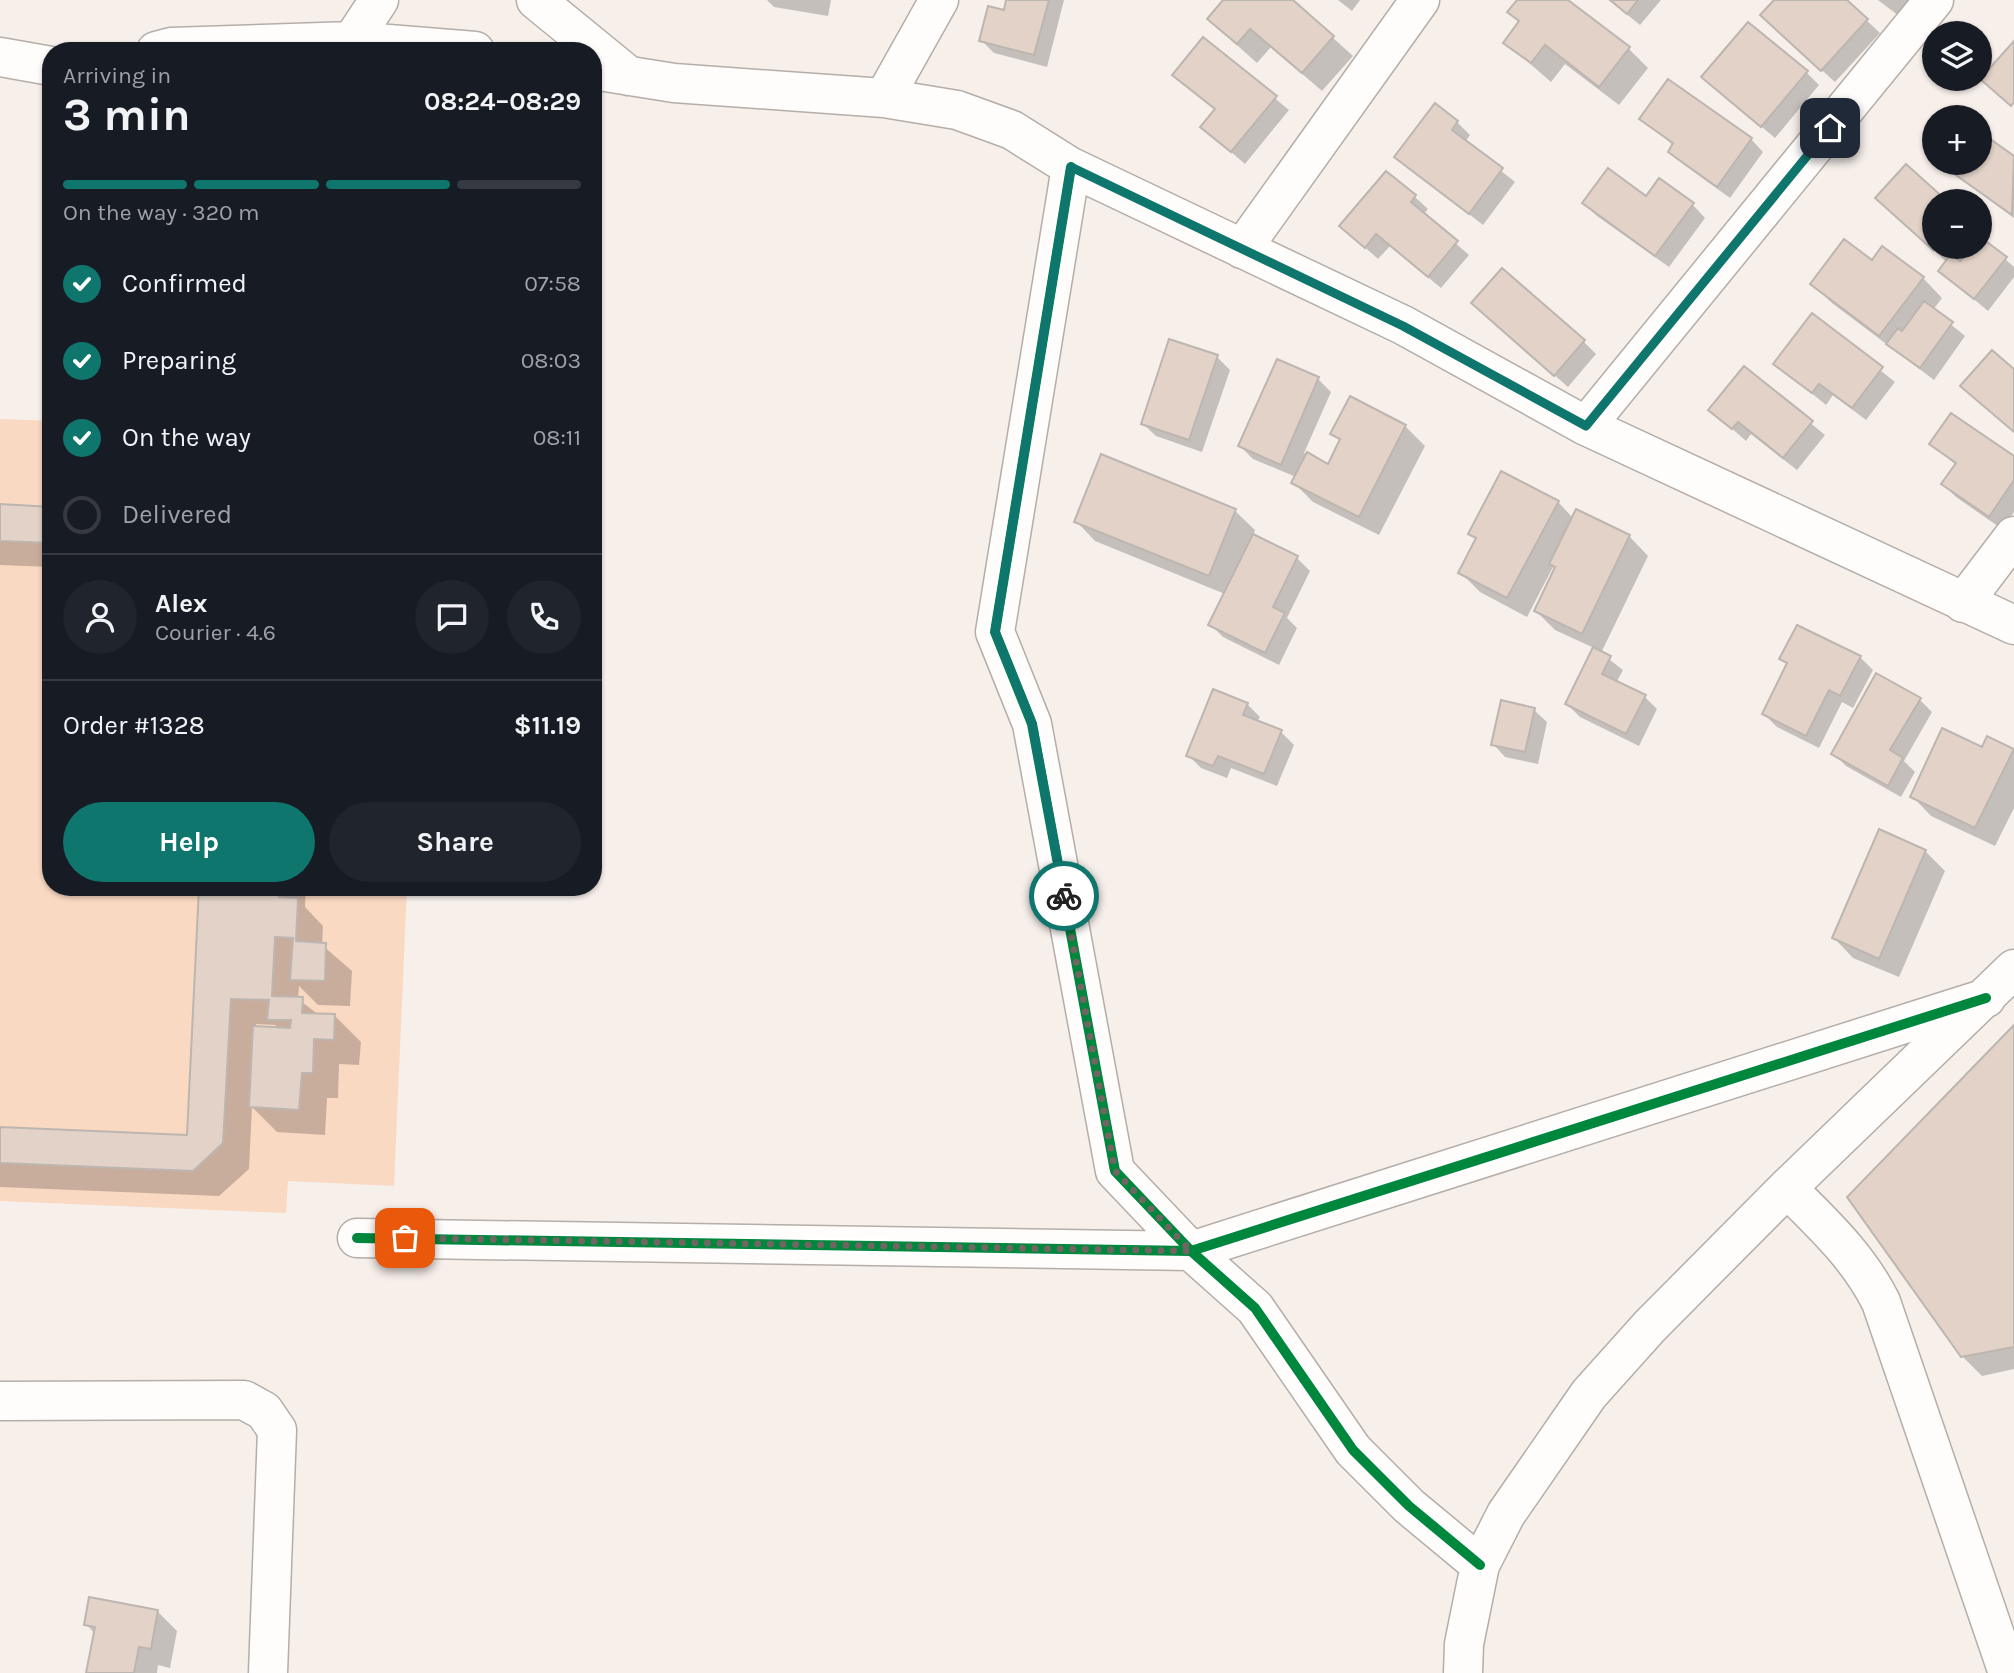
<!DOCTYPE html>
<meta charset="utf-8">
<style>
:root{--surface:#171b24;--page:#20242c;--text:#f1f3f6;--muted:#9ea1a6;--line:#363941;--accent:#0f766e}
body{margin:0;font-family:Karla,sans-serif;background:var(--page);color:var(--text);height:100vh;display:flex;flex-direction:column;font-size:26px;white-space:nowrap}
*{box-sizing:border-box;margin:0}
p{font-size:23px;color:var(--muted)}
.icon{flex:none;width:38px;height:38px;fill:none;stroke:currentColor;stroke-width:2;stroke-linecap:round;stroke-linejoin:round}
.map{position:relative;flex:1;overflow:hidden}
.details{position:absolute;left:42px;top:42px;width:560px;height:854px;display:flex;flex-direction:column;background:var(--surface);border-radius:28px;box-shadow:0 2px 5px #0004}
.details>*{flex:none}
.tools{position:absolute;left:1922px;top:21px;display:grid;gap:14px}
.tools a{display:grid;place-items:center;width:70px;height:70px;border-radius:50%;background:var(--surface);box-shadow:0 2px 5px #0004;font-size:35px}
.pin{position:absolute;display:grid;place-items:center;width:60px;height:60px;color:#fff;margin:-30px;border-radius:14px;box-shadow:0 4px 10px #0006}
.courier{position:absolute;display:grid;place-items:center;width:70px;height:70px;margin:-35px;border:5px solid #0f766e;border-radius:50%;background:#fff;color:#222;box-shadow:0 2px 9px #0007}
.summary em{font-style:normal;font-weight:700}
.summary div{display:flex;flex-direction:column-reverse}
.summary{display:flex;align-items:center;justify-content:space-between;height:119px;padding:0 21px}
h1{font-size:46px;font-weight:700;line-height:52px}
.bar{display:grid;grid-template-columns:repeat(4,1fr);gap:10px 7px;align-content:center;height:84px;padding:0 21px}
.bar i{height:9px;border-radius:5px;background:var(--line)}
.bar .selected{background:var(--accent)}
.bar p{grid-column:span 4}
.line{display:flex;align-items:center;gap:18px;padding:0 21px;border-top:2px solid var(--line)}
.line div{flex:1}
.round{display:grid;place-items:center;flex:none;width:74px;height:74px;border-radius:37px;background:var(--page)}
ol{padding:0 21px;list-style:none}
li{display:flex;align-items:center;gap:21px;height:77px}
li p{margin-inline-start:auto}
li .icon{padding:7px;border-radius:50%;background:var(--accent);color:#fff;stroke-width:4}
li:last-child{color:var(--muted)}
li i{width:38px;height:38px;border:4px solid var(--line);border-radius:50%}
.action{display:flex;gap:14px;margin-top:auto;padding:14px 21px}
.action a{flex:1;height:80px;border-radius:42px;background:var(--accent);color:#fff;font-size:28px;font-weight:700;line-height:80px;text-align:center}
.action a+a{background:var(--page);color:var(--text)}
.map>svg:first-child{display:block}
</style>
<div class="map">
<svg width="2014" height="1673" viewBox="0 0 2014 1673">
<rect width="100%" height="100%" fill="#f7efea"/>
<path fill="#fad9c3" d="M0,419L51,421V887H407L394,1186L288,1181L286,1213L0,1201Z"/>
<path fill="#0003" fill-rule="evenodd" d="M767,0H831L828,16L774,7Z
M1008,0H1064L1047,67L994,53L981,40L1005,12Z
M1226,0H1291L1353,56L1322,91L1271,47L1257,63L1229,38L1209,18Z
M1338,0H1360L1352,11Z
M1519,0H1565L1629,49L1648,68L1619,105L1565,64L1551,82L1505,42L1520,23L1509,12Z
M1609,0H1661L1640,25Z
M1776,0H1845L1880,33L1835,82L1775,28Z
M1878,0H1918L1903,19Z
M1203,39L1289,110L1245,164L1202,127L1216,110L1175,75Z
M1806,72L1819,85L1775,138L1703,77Z
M1642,119L1751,139L1763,152L1730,198L1683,164L1670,151L1674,146Z
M1457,122L1470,135L1465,142L1515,182L1483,225L1396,157Z
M1979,134L2014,158V218L1940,163H1979Z
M1906,167L1945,201H1934V247H1959L1951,256L1960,263L1973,247H1979L2005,259L2014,267V277L1988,311L1940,271L1947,262L1890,211Z
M1386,173L1415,197L1428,209L1423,215L1469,255L1441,288L1390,246L1378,259L1341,226Z
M1647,198L1693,205L1705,218L1669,267L1597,216L1584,203Z
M1872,262L1923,278L1942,298L1933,310L1965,336L1934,380L1832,303L1812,284Z
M1473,303L1584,342L1596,354L1568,387Z
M1812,316L1895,382L1866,420L1833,395L1826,405L1776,364Z
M1217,357L1230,370L1202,452L1156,436L1143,424Z
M1277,361L1318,379L1331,392L1304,453L1329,466L1341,442L1333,434L1405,426L1425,446L1379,535L1313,502L1293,482L1296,477L1253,459L1240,446Z
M1744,368L1825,435L1797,470L1751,434L1746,441L1711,410Z
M1931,444L2014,458V512L2002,529L1956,497L1943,484L1956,465Z
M1102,456L1235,511L1255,530L1253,536L1297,558L1310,571L1287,618L1297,628L1279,665L1223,637L1210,624L1225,594L1095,541L1076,521Z
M1558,502L1573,518L1629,536L1648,556L1601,653L1623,670L1616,683L1645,697L1657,709L1639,746L1580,717L1567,704L1594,648L1555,630L1536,611L1556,569L1553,567L1527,617L1480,592L1460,572L1477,541L1470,534Z
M0,506L51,509V567L0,565Z
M1860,657L1873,670L1853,708L1842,702L1819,748L1777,727L1764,714L1788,665L1782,659Z
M1919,699L1932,712L1904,761L1915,772L1901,797L1846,766L1833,753Z
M1247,704L1260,717L1257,722L1281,732L1294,745L1277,786L1231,768L1227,778L1201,768L1188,755Z
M1534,710L1547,722L1538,764L1505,757L1493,744Z
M1982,749L2014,752V808L1995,846L1931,816L1912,796Z
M1925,851L1945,871L1899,977L1853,958L1834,938Z
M200,887H306L305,907L323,926L322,945L352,971L350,1006L318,1005L299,986L298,999L319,1015L335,1016L361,1042L359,1065L339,1064L338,1098H327L325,1135L277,1132L252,1107L249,1169L219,1196L0,1187V1129L189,1137ZM256,1024L275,1025L280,1030L256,1028Z
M2014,1028V1369L1982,1376L1962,1356Z
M157,1611L177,1631L170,1668L158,1665L157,1673H88L95,1634L86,1624Z"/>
<path fill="#e2d2c7" stroke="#bdb5b0" stroke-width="2" d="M1006,0H1049L1034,55L979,41L988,6L1004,10Z
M1223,0H1293L1334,36L1302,73L1250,29L1237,44L1207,19Z
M1517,0H1568L1630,47L1599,87L1545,45L1531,63L1503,43L1519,21L1507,12Z
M1610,0H1638L1627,14Z
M1774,0H1847L1868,19L1821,71L1760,15Z
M1748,22L1808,71L1761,127L1701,77Z
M1203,37L1277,96L1231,152L1200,127L1215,109L1172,75Z
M2014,41V102L2011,106L1980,79Z
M1668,79L1752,138L1717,187L1668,152L1673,143L1639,119Z
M1435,103L1458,121L1452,130L1503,168L1469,214L1394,157Z
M1979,131L2014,156L2012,215L1939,163H1979Z
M1906,164L1947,201H1934L1933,250L1875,198Z
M1608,168L1646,196L1659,178L1694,203L1655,256L1582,203Z
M1386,171L1416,195L1411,202L1458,241L1428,277L1376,234L1365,248L1339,226Z
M1979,236L2007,257L1974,299L1938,271L1951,254L1960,261L1971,247H1979Z
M1844,239L1872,260L1882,246L1924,277L1879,336L1810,284Z
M1502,268L1585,340L1554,376L1471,303Z
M1924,301L1953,322L1920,368L1886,344L1898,328L1902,331Z
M1812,313L1883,367L1852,408L1819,384L1812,393L1773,364Z
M1169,339L1218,355L1189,440L1141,424Z
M1992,350L2014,369V432L1960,386Z
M1277,359L1319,377L1281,465L1238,446Z
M1744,366L1813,421L1783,458L1738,422L1732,429L1708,410Z
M1350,396L1406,425L1359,517L1291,483L1307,452L1328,464L1340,439L1330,434Z
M1951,413L2014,456V480L1989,517L1941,484L1956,463L1929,444Z
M1101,454L1236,509L1209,576L1074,522Z
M1501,471L1559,501L1507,598L1458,573L1476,538L1468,534Z
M0,504L51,507V543L0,541Z
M1576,509L1630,535L1582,634L1534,611L1555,567L1549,564Z
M1253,534L1298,556L1273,607L1285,613L1265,653L1208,625Z
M1797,625L1861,656L1840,696L1829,690L1806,736L1762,714L1787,663L1779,659Z
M1593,647L1611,656L1602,674L1646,695L1626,734L1565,704Z
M1876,673L1921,698L1890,750L1903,758L1888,786L1831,754Z
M1213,689L1248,703L1243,715L1282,730L1264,774L1218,756L1213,766L1186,756Z
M1501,700L1535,708L1525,752L1491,745Z
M1942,728L1982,747L1987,736L2014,749L1975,828L1910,797Z
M1879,829L1926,850L1879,959L1832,938Z
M199,887H279V897L298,898L296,941L326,943L325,981L290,980L293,938L275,937L272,996L303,997L302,1013L335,1014L334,1040L314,1039L313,1073H302L299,1110L249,1107L253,1026L290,1028L291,1020H267L269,1000L231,999L223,1143L193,1171L0,1163V1127L187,1135Z
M2014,1025V1347L1961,1357L1847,1197Z
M89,1597L158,1610L151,1649L139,1647L134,1673H86L95,1627L84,1625Z"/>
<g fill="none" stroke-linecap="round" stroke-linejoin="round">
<defs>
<path id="street" d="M536,0L629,76
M352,41L379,0
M156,51L171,47L352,41L475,51
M0,57L51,66
M593,70L674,83L884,98L957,110L1012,130L1071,167L1403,325L1586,426L2014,625
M884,98L939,0
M1071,167L995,632L1032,724L1115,1171L1191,1251L1255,1308L1353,1450L1409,1506L1480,1565
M1242,249L1420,0
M1586,426L1934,0
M1963,603L2014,536
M1787,1188C1823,1224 1858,1256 1881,1302L2008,1673
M357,1238L1191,1251L1986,998
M0,1401L244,1400L264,1411L277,1430L268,1673
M1463,1673L1464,1644L1480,1565L1506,1514L1589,1394L1650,1326L1787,1188L2014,969"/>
</defs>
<use href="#street" stroke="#b5ada7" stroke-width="41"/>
<use href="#street" stroke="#fefdfc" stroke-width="38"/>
<defs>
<path id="cycleway" d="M1071,167L995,632L1032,724L1115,1171L1191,1251L1255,1308L1353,1450L1409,1506L1480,1565
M357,1238L1191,1251L1986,998"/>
</defs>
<use href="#cycleway" stroke="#fff" stroke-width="15"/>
<use href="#cycleway" stroke="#00873e" stroke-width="10"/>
</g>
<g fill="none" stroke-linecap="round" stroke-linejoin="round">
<path stroke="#6f6661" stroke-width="7" stroke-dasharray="0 12.6" d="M405,1238L1191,1251L1115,1171L1064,896"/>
<path stroke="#0f766e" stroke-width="9" d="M1064,896L1032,723L995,632L1071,167L1403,326L1586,426L1830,128"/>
</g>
</svg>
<div class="tools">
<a><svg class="icon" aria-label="layers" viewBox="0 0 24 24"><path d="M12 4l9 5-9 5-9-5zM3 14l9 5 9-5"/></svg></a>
<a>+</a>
<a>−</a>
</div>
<div class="pin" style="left:405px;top:1238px;background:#ea580c"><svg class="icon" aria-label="bag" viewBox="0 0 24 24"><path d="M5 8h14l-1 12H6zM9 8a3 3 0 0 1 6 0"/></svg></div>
<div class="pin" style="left:1830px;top:128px;background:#1f2937"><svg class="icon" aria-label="home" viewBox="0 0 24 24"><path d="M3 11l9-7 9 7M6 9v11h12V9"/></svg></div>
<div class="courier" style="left:1064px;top:896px"><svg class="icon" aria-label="bike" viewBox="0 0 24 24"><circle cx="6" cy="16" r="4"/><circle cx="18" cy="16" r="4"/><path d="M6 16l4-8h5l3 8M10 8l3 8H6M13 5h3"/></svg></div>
<section class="details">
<div class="summary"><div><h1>3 min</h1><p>Arriving in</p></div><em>08:24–08:29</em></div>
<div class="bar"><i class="selected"></i><i class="selected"></i><i class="selected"></i><i></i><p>On the way · 320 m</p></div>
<ol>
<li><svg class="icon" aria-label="check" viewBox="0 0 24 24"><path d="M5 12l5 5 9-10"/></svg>Confirmed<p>07:58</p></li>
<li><svg class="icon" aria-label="check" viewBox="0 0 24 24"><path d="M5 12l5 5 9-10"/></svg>Preparing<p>08:03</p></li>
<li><svg class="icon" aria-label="check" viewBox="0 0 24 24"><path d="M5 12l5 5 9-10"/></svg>On the way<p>08:11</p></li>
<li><i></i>Delivered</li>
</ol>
<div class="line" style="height:126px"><a class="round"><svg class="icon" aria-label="person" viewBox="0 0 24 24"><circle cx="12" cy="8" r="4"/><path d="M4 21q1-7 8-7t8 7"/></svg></a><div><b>Alex</b><p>Courier · 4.6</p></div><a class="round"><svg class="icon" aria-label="chat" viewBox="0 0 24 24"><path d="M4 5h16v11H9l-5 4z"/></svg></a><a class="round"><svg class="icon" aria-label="phone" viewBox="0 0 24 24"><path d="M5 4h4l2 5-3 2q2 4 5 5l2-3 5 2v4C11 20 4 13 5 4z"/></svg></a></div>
<div class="line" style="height:91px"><div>Order #1328</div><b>$11.19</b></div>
<div class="action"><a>Help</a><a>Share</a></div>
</section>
</div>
